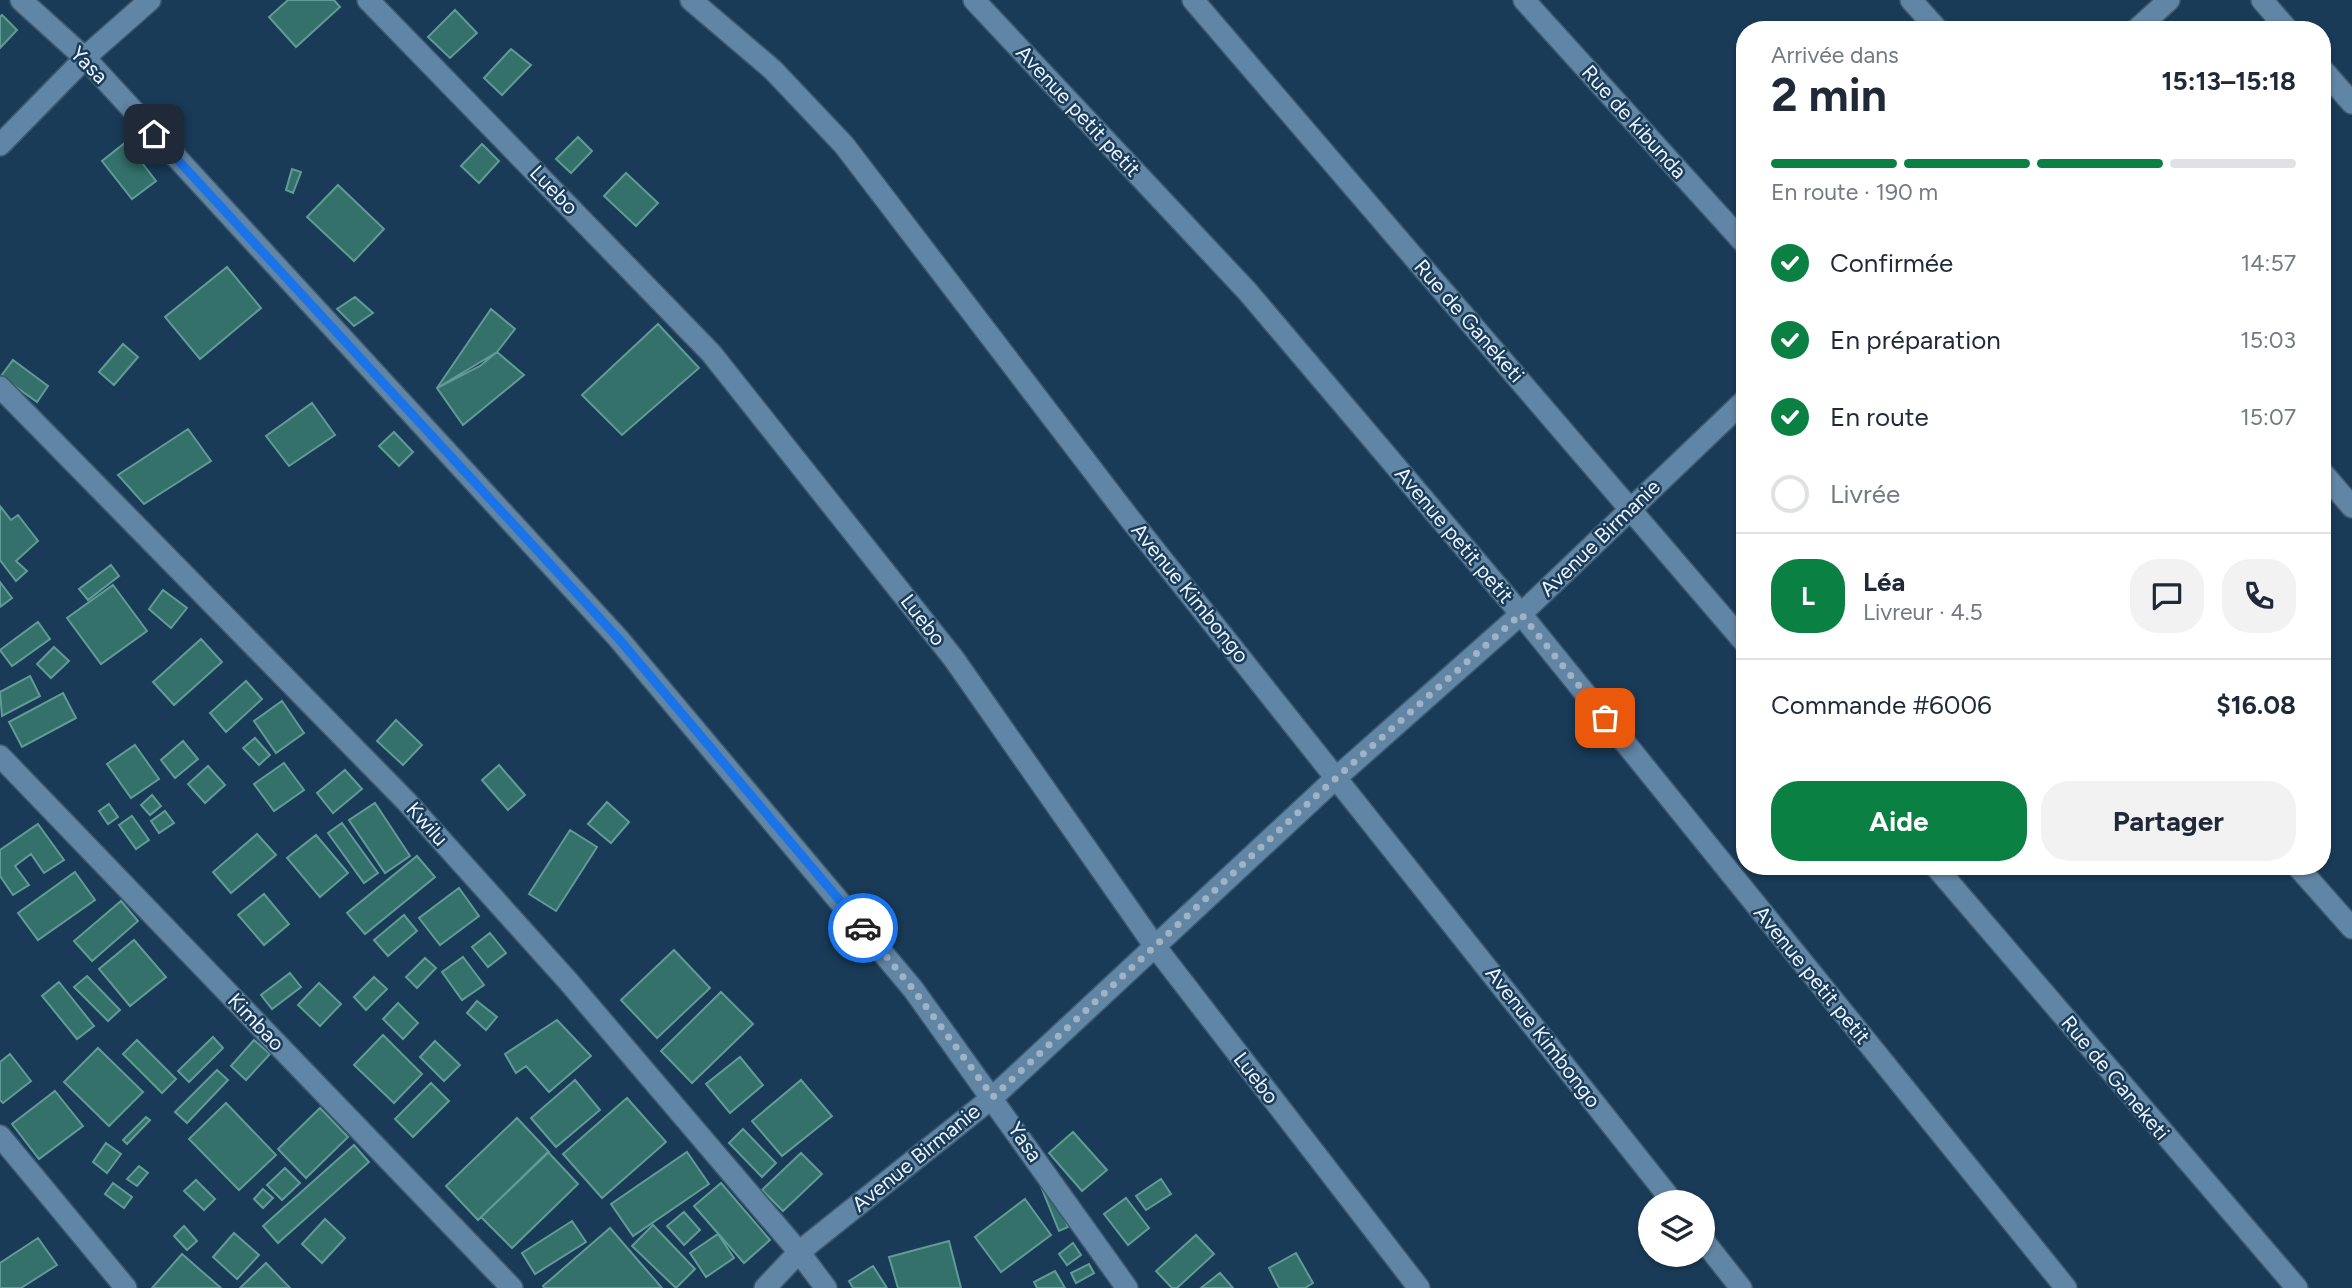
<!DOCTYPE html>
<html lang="fr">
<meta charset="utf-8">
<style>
:root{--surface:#fff;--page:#f2f2f3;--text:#1f2937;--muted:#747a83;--line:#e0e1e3;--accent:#0b8043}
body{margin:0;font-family:Figtree,sans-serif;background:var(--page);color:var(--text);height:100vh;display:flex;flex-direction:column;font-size:26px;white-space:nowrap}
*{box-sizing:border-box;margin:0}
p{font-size:23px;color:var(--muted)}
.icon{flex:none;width:38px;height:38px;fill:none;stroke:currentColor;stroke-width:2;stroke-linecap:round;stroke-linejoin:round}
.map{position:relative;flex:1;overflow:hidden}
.details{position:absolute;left:1736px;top:21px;width:595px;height:854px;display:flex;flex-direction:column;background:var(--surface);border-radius:28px;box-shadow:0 2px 5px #0004}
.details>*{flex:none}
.buttons{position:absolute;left:1638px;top:1190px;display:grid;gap:14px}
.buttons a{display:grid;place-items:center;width:77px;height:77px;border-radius:50%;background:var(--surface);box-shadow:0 2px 5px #0004;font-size:35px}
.pin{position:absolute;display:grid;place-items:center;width:60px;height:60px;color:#fff;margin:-30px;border-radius:14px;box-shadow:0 4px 10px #0006}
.courier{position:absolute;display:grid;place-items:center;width:70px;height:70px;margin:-35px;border:5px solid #1a73e8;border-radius:50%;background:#fff;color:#222;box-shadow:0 2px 9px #0007}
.overview em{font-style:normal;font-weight:700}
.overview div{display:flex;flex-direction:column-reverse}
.overview{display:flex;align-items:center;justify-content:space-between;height:119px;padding:0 35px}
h1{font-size:46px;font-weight:700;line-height:52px}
.bar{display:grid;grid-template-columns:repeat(4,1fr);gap:10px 7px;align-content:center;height:84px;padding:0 35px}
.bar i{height:9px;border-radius:5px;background:var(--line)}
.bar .active{background:var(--accent)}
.bar p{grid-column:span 4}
.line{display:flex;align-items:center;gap:18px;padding:0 35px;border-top:2px solid var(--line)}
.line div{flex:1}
.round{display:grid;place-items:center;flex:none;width:74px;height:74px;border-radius:28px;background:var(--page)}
ol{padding:0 35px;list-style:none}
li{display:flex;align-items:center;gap:21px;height:77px}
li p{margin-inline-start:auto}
li .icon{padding:7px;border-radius:50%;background:var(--accent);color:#fff;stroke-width:4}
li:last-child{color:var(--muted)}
li i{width:38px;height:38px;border:4px solid var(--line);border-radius:50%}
.primary-button{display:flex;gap:14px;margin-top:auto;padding:14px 35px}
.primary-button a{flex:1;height:80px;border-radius:28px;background:var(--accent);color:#fff;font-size:28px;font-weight:700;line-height:80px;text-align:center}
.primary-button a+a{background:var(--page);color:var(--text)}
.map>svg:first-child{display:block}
</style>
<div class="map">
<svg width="2352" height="1288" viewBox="0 0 2352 1288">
<rect width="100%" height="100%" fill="#193b58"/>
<path fill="#33716a" stroke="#609c95" stroke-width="2" d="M288,0H334L340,7L296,47L269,17Z
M455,10L477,33L450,58L428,37Z
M2,15L17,30L0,48V17Z
M511,49L531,65L502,95L484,78Z
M578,137L592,151L571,173L556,159Z
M126,142L156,181L132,199L102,161Z
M482,144L499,161L479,183L461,166Z
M292,169L301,172L293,193L286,190Z
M626,173L658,203L636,226L604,196Z
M338,185L384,229L354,261L307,217Z
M227,267L261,308L200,359L165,317Z
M355,297L373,313L354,326L337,309Z
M491,309L515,329L497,352L437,388Z
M658,324L699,368L622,435L582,395Z
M123,344L138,357L114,385L99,372Z
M497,352L524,375L463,425L437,388L480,366Z
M13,360L48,386L37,402L1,376Z
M312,403L335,435L289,466L266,436Z
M188,429L211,461L144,504L118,475Z
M394,432L413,452L399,466L379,446Z
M0,506L11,520L18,515L38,541L16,561L27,571L16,581L0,560Z
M111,565L119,576L88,600L79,589Z
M0,582L12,598L0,607Z
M113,585L147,631L101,664L67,618Z
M163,590L187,608L171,628L149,609Z
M38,622L50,639L12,666L0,650Z
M201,639L222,662L174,705L153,682Z
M54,647L69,661L51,678L37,664Z
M30,676L40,696L2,716L0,692Z
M246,681L262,699L226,732L210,713Z
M63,693L76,718L22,747L9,722Z
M282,701L304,733L276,753L254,721Z
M396,720L422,745L403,765L377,741Z
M255,738L270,755L259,765L243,748Z
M183,741L198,759L175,778L161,760Z
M135,745L159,779L131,798L107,764Z
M284,763L304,790L274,811L254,784Z
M499,765L525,795L508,810L482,780Z
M208,766L225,785L205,803L188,784Z
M345,770L362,789L333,813L317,793Z
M152,795L161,806L150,815L141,805Z
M607,802L629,822L611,843L588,824Z
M375,803L410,856L385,873L349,820Z
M109,804L118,817L108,824L99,811Z
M165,811L174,823L159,833L151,821Z
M132,816L149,840L136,849L119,825Z
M342,823L378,873L364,883L328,833Z
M38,824L64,860L44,873L31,854L15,866L29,885L13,895L0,876V850Z
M570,830L597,847L556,911L529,894Z
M257,834L276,855L231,893L213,872Z
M316,835L348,873L320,897L287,858Z
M417,856L435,877L365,934L347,913Z
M75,872L95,900L38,940L18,913Z
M459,888L479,916L440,945L419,918Z
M264,894L289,924L264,945L238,915Z
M121,901L138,921L92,961L74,941Z
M404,915L417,931L388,956L374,940Z
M490,933L506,953L488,967L472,947Z
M134,940L166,977L130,1006L99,969Z
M674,950L710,988L657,1038L621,1000Z
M463,957L484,985L462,1000L442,972Z
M425,958L436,968L417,988L406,977Z
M290,973L301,987L272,1009L261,995Z
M87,976L120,1010L108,1021L74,987Z
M374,977L387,989L366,1010L354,997Z
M59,982L94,1026L77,1039L42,996Z
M319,983L341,1004L320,1026L298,1005Z
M721,992L753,1024L692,1083L661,1051Z
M477,1001L497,1017L486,1030L467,1013Z
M398,1003L418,1023L403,1039L383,1019Z
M557,1020L591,1056L549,1092L526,1066L516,1073L505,1054Z
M383,1035L422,1074L394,1103L354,1065Z
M213,1037L223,1048L189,1082L178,1071Z
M137,1040L176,1079L162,1093L123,1054Z
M254,1040L270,1054L246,1080L231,1066Z
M435,1041L460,1065L444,1081L420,1057Z
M98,1048L143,1092L109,1126L64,1082Z
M10,1054L31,1081L3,1103L0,1100V1062Z
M740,1057L763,1085L730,1113L706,1084Z
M217,1070L228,1080L187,1123L175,1112Z
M575,1080L600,1110L556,1147L531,1118Z
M801,1080L832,1116L782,1156L752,1121Z
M431,1083L449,1101L413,1137L395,1119Z
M55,1091L83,1126L39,1159L12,1124Z
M627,1098L666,1142L602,1198L563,1154Z
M226,1103L276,1155L239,1190L189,1139Z
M320,1108L348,1137L306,1178L278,1149Z
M146,1117L150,1120L127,1144L123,1140Z
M517,1118L549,1152L478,1220L446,1186Z
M743,1129L776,1163L762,1177L729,1143Z
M1073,1132L1107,1170L1082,1191L1049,1153Z
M106,1143L121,1154L107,1173L93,1162Z
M354,1145L369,1162L278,1243L263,1226Z
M548,1152L578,1184L512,1248L481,1217Z
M687,1152L709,1184L633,1236L611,1204Z
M801,1153L822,1174L783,1211L762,1190Z
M139,1166L148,1173L137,1186L127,1179Z
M285,1168L300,1183L282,1200L267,1185Z
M1161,1179L1171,1194L1146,1210L1136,1196Z
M196,1180L215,1199L204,1210L184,1191Z
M1049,1180L1068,1227L1059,1231L1040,1184Z
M113,1183L132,1197L124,1208L105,1194Z
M721,1183L770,1240L744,1263L694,1206Z
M263,1189L273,1198L263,1208L254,1199Z
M1126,1198L1149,1228L1128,1245L1104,1214Z
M1025,1199L1051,1235L1001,1272L975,1237Z
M684,1212L700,1230L684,1245L667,1226Z
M325,1219L345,1238L322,1263L302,1244Z
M572,1221L586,1242L535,1274L522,1253Z
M653,1225L695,1269L676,1288L632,1246Z
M184,1226L197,1241L187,1250L174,1236Z
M610,1228L662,1288H544L543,1286Z
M234,1233L259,1255L237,1279L213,1257Z
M718,1234L734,1258L706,1277L690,1253Z
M1196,1235L1214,1254L1177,1288H1172L1156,1271Z
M38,1238L57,1265L21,1288H0V1263Z
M949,1241L961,1288H898L889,1257Z
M1073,1243L1081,1255L1067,1265L1059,1254Z
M1296,1253L1313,1283L1305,1288H1279L1269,1268Z
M182,1254L221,1288H152Z
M266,1263L290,1288H240Z
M1089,1264L1094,1273L1076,1283L1071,1273Z
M873,1266L887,1288H853L849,1281Z
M1055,1271L1065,1288H1037L1034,1282Z
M1220,1273L1233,1288H1201Z"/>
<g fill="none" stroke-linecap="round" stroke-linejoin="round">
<defs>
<path id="street" d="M21,0L86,59L618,638L913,989L1127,1288
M368,0L711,353L954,659L1154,945L1419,1288
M691,0L773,70L844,145L1130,519L1673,1202
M974,0L1247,291L1521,614L2066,1288
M1193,0L1745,643
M1524,0L1745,244
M1911,0L1938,30
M2262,0L2288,30
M2136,30L2169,0
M2322,69L2352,103
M0,145L91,52L150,0
M0,387L406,801L568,981L799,1252L826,1288
M2322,472L2352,507
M0,756L512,1288
M1935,866L2297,1288
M2297,866L2352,928
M0,1136L126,1288
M1703,1240L1741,1288
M765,1288L799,1252L993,1097L1337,777L1521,614L1745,400"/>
</defs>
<use href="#street" stroke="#3c586e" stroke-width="24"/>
<use href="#street" stroke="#6185a5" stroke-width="21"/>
</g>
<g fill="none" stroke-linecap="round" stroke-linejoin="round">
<path stroke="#a0b3c4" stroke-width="7" stroke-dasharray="0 12.6" d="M863,928L913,989L993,1097L1317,795L1521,614L1605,718"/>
<path stroke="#1a73e8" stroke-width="9" d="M154,134L618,638L863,928"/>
</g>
<g text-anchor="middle" stroke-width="5" stroke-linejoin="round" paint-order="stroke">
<g font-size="21" fill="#e8f3fe" stroke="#193b58">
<text transform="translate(89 65) rotate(45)" y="7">Yasa</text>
<text transform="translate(1078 111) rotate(47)" y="7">Avenue petit petit</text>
<text transform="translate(1634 122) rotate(48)" y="7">Rue de kibunda</text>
<text transform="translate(554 190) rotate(46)" y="7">Luebo</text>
<text transform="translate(1469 321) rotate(49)" y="7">Rue de Ganeketi</text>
<text transform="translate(1454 535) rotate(50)" y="7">Avenue petit petit</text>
<text transform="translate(1600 538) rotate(-44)" y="7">Avenue Birmanie</text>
<text transform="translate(1190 593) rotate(51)" y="7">Avenue Kimbongo</text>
<text transform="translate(923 620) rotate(52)" y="7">Luebo</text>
<text transform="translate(427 824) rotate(48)" y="7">Kwilu</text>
<text transform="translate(1812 975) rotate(51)" y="7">Avenue petit petit</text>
<text transform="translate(256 1022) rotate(46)" y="7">Kimbao</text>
<text transform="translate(1543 1037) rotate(52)" y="7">Avenue Kimbongo</text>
<text transform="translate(1256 1078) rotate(52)" y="7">Luebo</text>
<text transform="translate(2115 1078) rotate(50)" y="7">Rue de Ganeketi</text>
<text transform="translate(1025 1142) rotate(55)" y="7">Yasa</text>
<text transform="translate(916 1158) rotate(-39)" y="7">Avenue Birmanie</text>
</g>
</g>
</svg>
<div class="buttons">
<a><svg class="icon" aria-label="layers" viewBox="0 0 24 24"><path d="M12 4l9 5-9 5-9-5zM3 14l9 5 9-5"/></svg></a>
</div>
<div class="pin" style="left:1605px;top:718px;background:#ea580c"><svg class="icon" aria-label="bag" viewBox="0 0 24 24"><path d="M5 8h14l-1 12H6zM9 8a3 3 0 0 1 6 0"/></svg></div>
<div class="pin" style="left:154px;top:134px;background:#1f2937"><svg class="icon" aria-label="home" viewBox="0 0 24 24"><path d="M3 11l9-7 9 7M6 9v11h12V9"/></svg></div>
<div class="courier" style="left:863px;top:928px"><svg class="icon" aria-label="car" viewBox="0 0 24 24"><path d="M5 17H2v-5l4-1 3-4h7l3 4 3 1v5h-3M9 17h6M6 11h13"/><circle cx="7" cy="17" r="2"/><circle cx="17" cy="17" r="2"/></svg></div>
<section class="details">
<div class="overview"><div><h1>2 min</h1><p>Arrivée dans</p></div><em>15:13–15:18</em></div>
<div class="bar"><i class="active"></i><i class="active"></i><i class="active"></i><i></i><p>En route · 190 m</p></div>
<ol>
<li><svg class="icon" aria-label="check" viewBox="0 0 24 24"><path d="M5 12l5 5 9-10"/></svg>Confirmée<p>14:57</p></li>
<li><svg class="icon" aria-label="check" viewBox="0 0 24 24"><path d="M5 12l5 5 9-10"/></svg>En préparation<p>15:03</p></li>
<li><svg class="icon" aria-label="check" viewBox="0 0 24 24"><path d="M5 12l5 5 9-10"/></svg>En route<p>15:07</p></li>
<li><i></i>Livrée</li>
</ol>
<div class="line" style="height:126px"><b class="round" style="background:var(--accent);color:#fff">L</b><div><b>Léa</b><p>Livreur · 4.5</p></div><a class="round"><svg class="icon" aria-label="chat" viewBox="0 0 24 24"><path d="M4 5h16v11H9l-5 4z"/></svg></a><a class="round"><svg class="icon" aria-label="phone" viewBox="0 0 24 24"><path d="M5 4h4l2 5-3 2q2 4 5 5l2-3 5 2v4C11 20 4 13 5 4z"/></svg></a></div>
<div class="line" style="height:91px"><div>Commande #6006</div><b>$16.08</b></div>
<div class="primary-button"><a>Aide</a><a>Partager</a></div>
</section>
</div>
